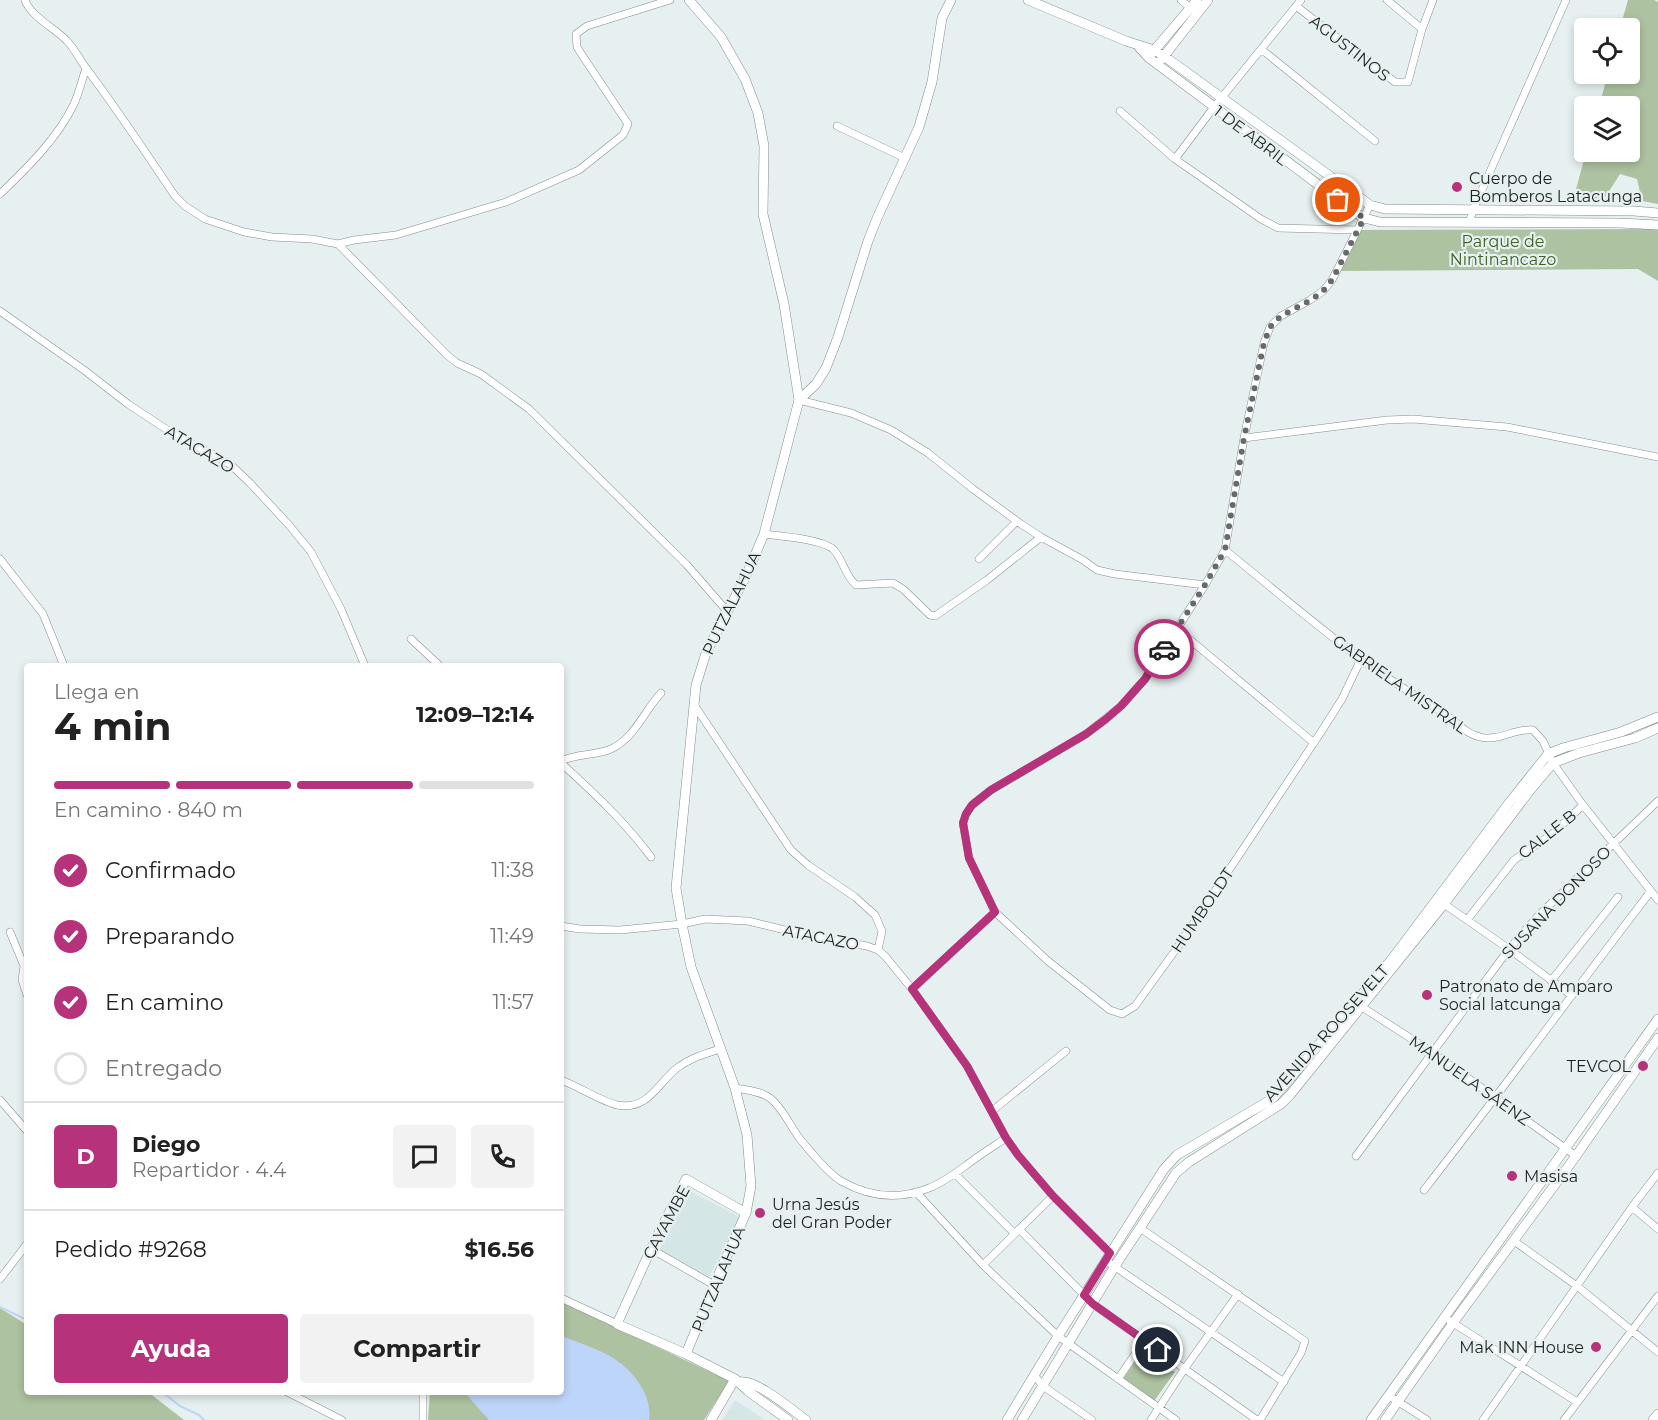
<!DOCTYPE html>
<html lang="es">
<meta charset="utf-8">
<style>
:root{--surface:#fff;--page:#f2f2f2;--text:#222;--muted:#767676;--line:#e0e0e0;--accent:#b6337b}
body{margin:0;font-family:Montserrat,sans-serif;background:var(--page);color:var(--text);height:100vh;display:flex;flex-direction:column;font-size:22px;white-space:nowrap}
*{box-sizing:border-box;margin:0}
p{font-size:20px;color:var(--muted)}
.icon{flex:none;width:33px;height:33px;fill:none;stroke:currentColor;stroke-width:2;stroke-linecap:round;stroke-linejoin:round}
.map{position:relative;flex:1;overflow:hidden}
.side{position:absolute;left:24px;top:663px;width:540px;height:732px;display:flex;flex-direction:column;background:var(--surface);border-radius:6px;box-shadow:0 3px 9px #0003}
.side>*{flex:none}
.tools{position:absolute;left:1574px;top:18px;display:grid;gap:12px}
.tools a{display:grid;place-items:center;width:66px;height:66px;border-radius:6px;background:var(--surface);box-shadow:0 3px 9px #0003;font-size:30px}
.pin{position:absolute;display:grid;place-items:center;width:51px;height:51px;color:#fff;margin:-26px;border:3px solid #fff;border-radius:50%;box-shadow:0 2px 6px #0007}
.courier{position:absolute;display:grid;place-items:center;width:60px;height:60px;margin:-30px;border:4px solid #b6337b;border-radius:50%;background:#fff;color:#222;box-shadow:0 2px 8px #0007}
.head em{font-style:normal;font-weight:700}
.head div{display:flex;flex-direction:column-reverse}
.head{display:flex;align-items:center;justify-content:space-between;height:102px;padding:0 30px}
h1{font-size:39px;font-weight:700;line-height:45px}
.bar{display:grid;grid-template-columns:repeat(4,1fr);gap:9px 6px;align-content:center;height:72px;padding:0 30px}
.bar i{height:8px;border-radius:4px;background:var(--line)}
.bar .current{background:var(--accent)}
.bar p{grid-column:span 4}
.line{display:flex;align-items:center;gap:15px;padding:0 30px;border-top:2px solid var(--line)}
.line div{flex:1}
.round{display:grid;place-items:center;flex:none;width:63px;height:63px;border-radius:6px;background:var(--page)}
ol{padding:0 30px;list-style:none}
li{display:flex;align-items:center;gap:18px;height:66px}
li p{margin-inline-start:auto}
li .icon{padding:6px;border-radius:50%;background:var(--accent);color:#fff;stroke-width:4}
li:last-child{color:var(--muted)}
li i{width:33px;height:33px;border:3px solid var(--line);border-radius:50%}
.primary-button{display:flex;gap:12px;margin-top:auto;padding:12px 30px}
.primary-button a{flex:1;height:69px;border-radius:6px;background:var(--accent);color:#fff;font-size:24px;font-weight:700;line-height:69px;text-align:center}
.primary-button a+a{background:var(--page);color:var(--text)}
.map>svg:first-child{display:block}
</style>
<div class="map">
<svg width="1658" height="1420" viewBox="0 0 1658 1420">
<rect width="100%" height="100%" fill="#e7f0f0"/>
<path fill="#d4e6e6" d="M690,1191L740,1217L708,1279L658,1253Z
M735,1400L765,1420H722Z"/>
<path fill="#acc2a0" d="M1628,0H1654L1658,2V204L1642,201L1637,179L1620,174L1604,199L1574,197L1586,152H1629V106H1599L1608,74H1629V28H1620Z
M1658,229V281L1638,269L1337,271L1357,230Z
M561,1301L729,1381L704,1420H428L430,1392H561Z
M0,1308L27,1325V1392H148L184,1420H0Z
M1143,1350L1175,1372L1154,1401L1123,1379Z"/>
<path fill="#bdd5f8" d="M561,1336C577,1342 599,1349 613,1358C633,1370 653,1396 649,1420H489L464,1392H561Z"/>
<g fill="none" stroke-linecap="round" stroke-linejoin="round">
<path stroke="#bdd5f8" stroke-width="2" d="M0,1307L27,1320
M162,1392L180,1406L199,1415L204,1420"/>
<defs>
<path id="street" d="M25,0C30,16 56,29 67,41C75,49 79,59 86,68C117,109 146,153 175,196L185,206L205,219L244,232L272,237L312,239L338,244L447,355L457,363L481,374L529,409L686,564L727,611
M1181,0L1193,10
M1387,0L1422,29
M1296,6L1395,82H1408L1422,29L1433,0
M1261,49L1375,141
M1120,111L1175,159L1261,219L1278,228L1357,230
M837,126L905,158
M1175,159L1214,107L1301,0
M0,194C28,167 57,139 74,104C79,93 82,80 86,68
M1469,223L1473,210L1566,0
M338,244L354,240L396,235L506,202L579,170L623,135L628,124L582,55L577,47L576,34L587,26L670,0
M0,311L84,370L128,404L178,437L209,452L231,465L250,483L289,525L311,552L341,609L365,666
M799,400L851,413L891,430L928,453L973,489L1021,524L1041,537L1083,560L1097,570L1115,574L1205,585
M1244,438L1387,420L1413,419L1507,427L1658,457
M764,534C780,536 822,539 833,549C843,559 845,576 856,585L893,583L903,589L930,615L935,616L987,580L1041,537
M1225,550C1270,586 1315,625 1361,659C1387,679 1415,695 1442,712C1455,720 1465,734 1480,737C1498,742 1515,728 1533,730L1543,741L1553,763L1583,805L1658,900
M0,559L43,614L64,666
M979,559L1017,521
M1177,629L1314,743
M411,639L440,666
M695,706L791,850L808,865L855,897L875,915L882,931L878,950
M561,761C577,753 595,756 611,749C635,738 644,711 661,693
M561,763C593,792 625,822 651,857
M1444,904L1509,949L1571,995
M995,912L1048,961L1110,1010L1122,1014L1135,1006L1179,945L1321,732L1342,699L1361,659
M1467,920L1514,860L1551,835L1583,805
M561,926L580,929L620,930L682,924L705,919L748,921L801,934L867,946L878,950L885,956L912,989L967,1066L1006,1138L1018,1155L1053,1196L1110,1253
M10,932L24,966L22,980L27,995
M1551,981L1618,897
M912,989L995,912L969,858L963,823L966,814L972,805L991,790L1086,734L1121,706L1145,679L1205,585L1225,550L1244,438L1264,343L1270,327L1281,316L1310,300L1323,291L1332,280L1370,205
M1362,1007L1432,1052L1576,1156
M561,1080C578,1086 600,1101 617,1105C648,1111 657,1084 677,1068C690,1058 705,1054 720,1049
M735,1088C746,1090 760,1091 770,1098C783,1108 790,1126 800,1139C809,1150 829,1174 841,1181C869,1197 899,1200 929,1188C945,1182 958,1171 972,1161C983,1153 994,1146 1006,1138
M0,1100L27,1131
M992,1111L1066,1051
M1356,1156L1509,949L1538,916L1658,801
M955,1174L1014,1233
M1424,1190C1501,1092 1574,991 1651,891
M916,1192L983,1265L1058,1336L1176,1420
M1632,1207L1658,1229
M1140,1228L1305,1341L1301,1353L1260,1420
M1019,1229L1093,1304L1257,1420
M1514,1241L1577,1286L1658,1352
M651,1249L714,1285
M1105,1260L1284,1382
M983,1265L1053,1196
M0,1279L27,1244
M561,1298L617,1324
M1450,1321L1577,1402
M1034,1375L1043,1386L1092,1420
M1118,1379L1144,1341
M287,1392L342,1420
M1389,1396L1427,1420
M423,1420V1392
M1151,1420L1185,1368L1238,1294
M1483,1420L1632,1207L1658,1173
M1564,1420L1658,1296"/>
<path id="secondary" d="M1028,0L1126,41L1154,50L1164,56L1370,205L1385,209L1634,211L1658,213
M1138,46L1149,58L1356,213L1364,218L1380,222L1620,223L1658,225
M1152,53L1197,0
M1161,60L1208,0
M799,400L816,384L826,368L838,337L868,241L878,216L919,127L932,82L942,18L951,0
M746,1213L686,1179L651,1249L617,1324L686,1354L735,1379L748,1391L788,1420
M686,1354L714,1285L746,1213L751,1186L747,1135L735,1088L691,967L682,924L676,888L696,685L706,653L746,576L764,534L799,400L784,304L763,214L764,146L758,113L745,79L721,37L689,0
M740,1382C756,1379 792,1410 806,1420
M711,1420L735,1379
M1007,1420L1058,1336L1164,1169L1177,1155L1267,1102L1274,1097L1392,959L1509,803L1548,754L1563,748L1621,732L1658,717
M1022,1420L1115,1266L1176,1173L1189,1162L1281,1104L1290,1095L1444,904L1531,789L1553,763L1579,753L1635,738L1658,728
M1371,1420L1658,1019
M1385,1420L1453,1323L1576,1156L1658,1038
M1653,1420L1658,1414"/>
</defs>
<use href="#street" stroke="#858d8d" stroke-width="8"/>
<use href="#secondary" stroke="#858d8d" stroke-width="10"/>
<use href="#street" stroke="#fff" stroke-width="7"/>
<use href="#secondary" stroke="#fff" stroke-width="9"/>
</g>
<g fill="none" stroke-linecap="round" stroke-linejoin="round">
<path stroke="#656a6a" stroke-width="6" stroke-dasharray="0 10.8" d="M1164,649L1205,585L1225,550L1244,438L1264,343L1270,327L1281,316L1311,300L1323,291L1332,280L1364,218L1338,200"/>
<path stroke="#b6337b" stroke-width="8" d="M1158,1350L1093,1304L1084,1295L1110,1253L1053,1196L1018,1155L1006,1138L967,1066L912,989L995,912L969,858L963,823L966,814L972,805L991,790L1086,734L1106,719L1121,706L1145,679L1164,649"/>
</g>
<g fill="#b6337b" stroke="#e7f0f0" stroke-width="2">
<circle cx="1457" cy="187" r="6"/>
<circle cx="1427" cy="995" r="6"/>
<circle cx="1643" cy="1066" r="6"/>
<circle cx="1512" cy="1176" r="6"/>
<circle cx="760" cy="1213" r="6"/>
<circle cx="1596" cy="1347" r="6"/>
</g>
<g text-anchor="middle" stroke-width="4.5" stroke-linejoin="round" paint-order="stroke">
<g font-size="16" fill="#1f2222" stroke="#e7f0f0">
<text transform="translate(1350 48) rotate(38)" y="6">AGUSTINOS</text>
<text transform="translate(1251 135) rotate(37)" y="6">1 DE ABRIL</text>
<text transform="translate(200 449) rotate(31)" y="6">ATACAZO</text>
<text transform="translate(731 603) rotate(-64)" y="6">PUTZALAHUA</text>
<text transform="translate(1400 684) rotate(35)" y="6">GABRIELA MISTRAL</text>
<text transform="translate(1547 834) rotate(-38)" y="6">CALLE B</text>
<text transform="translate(1556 902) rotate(-46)" y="6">SUSANA DONOSO</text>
<text transform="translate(1202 910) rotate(-56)" y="6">HUMBOLDT</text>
<text transform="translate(821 937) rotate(11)" y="6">ATACAZO</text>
<text transform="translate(1326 1033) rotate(-48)" y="6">AVENIDA ROOSEVELT</text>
<text transform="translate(1470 1080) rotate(35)" y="6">MANUELA SÁENZ</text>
<text transform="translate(666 1222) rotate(-62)" y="6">CAYAMBE</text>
<text transform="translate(718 1279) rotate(-67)" y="6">PUTZALAHUA</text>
</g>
<g font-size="16" fill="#1f2222" stroke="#e7f0f0" text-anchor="start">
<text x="1469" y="184">Cuerpo de<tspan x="1469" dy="18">Bomberos Latacunga</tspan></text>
<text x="1439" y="992">Patronato de Amparo<tspan x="1439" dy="18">Social latcunga</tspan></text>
<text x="1631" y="1072" text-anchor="end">TEVCOL</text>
<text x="1524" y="1182">Masisa</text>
<text x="772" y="1210">Urna Jesús<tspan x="772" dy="18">del Gran Poder</tspan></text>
<text x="1584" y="1353" text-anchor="end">Mak INN House</text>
</g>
<g font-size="16" fill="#3f6325" stroke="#e7f0f0">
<text x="1503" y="247">Parque de<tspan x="1503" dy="18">Nintinancazo</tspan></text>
</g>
</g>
</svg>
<div class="tools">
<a><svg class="icon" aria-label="locate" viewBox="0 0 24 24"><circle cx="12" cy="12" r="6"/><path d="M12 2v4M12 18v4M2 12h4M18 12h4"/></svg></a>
<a><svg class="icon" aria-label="layers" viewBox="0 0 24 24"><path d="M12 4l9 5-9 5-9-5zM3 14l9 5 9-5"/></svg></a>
</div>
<div class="pin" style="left:1338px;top:200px;background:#ea580c"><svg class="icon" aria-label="bag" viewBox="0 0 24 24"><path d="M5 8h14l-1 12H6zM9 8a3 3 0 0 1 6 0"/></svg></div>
<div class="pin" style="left:1158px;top:1350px;background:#1f2937"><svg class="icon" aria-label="home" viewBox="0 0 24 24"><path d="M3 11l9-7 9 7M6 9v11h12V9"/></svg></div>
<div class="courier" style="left:1164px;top:649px"><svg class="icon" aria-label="car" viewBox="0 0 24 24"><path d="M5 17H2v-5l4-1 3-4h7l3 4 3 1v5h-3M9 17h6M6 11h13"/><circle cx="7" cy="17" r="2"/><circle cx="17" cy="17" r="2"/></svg></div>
<section class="side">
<div class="head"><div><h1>4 min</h1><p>Llega en</p></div><em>12:09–12:14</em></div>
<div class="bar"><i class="current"></i><i class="current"></i><i class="current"></i><i></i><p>En camino · 840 m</p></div>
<ol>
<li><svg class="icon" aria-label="check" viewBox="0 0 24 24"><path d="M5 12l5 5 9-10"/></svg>Confirmado<p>11:38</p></li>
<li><svg class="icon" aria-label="check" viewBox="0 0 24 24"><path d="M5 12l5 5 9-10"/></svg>Preparando<p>11:49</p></li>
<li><svg class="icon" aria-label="check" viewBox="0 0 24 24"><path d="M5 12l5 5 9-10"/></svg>En camino<p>11:57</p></li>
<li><i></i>Entregado</li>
</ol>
<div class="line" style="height:108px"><b class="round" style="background:var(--accent);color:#fff">D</b><div><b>Diego</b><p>Repartidor · 4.4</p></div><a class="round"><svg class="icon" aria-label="chat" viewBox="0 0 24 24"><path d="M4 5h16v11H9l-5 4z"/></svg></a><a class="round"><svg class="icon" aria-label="phone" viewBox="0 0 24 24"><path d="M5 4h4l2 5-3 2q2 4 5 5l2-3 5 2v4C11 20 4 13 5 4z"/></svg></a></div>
<div class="line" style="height:78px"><div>Pedido #9268</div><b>$16.56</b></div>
<div class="primary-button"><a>Ayuda</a><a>Compartir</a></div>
</section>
</div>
